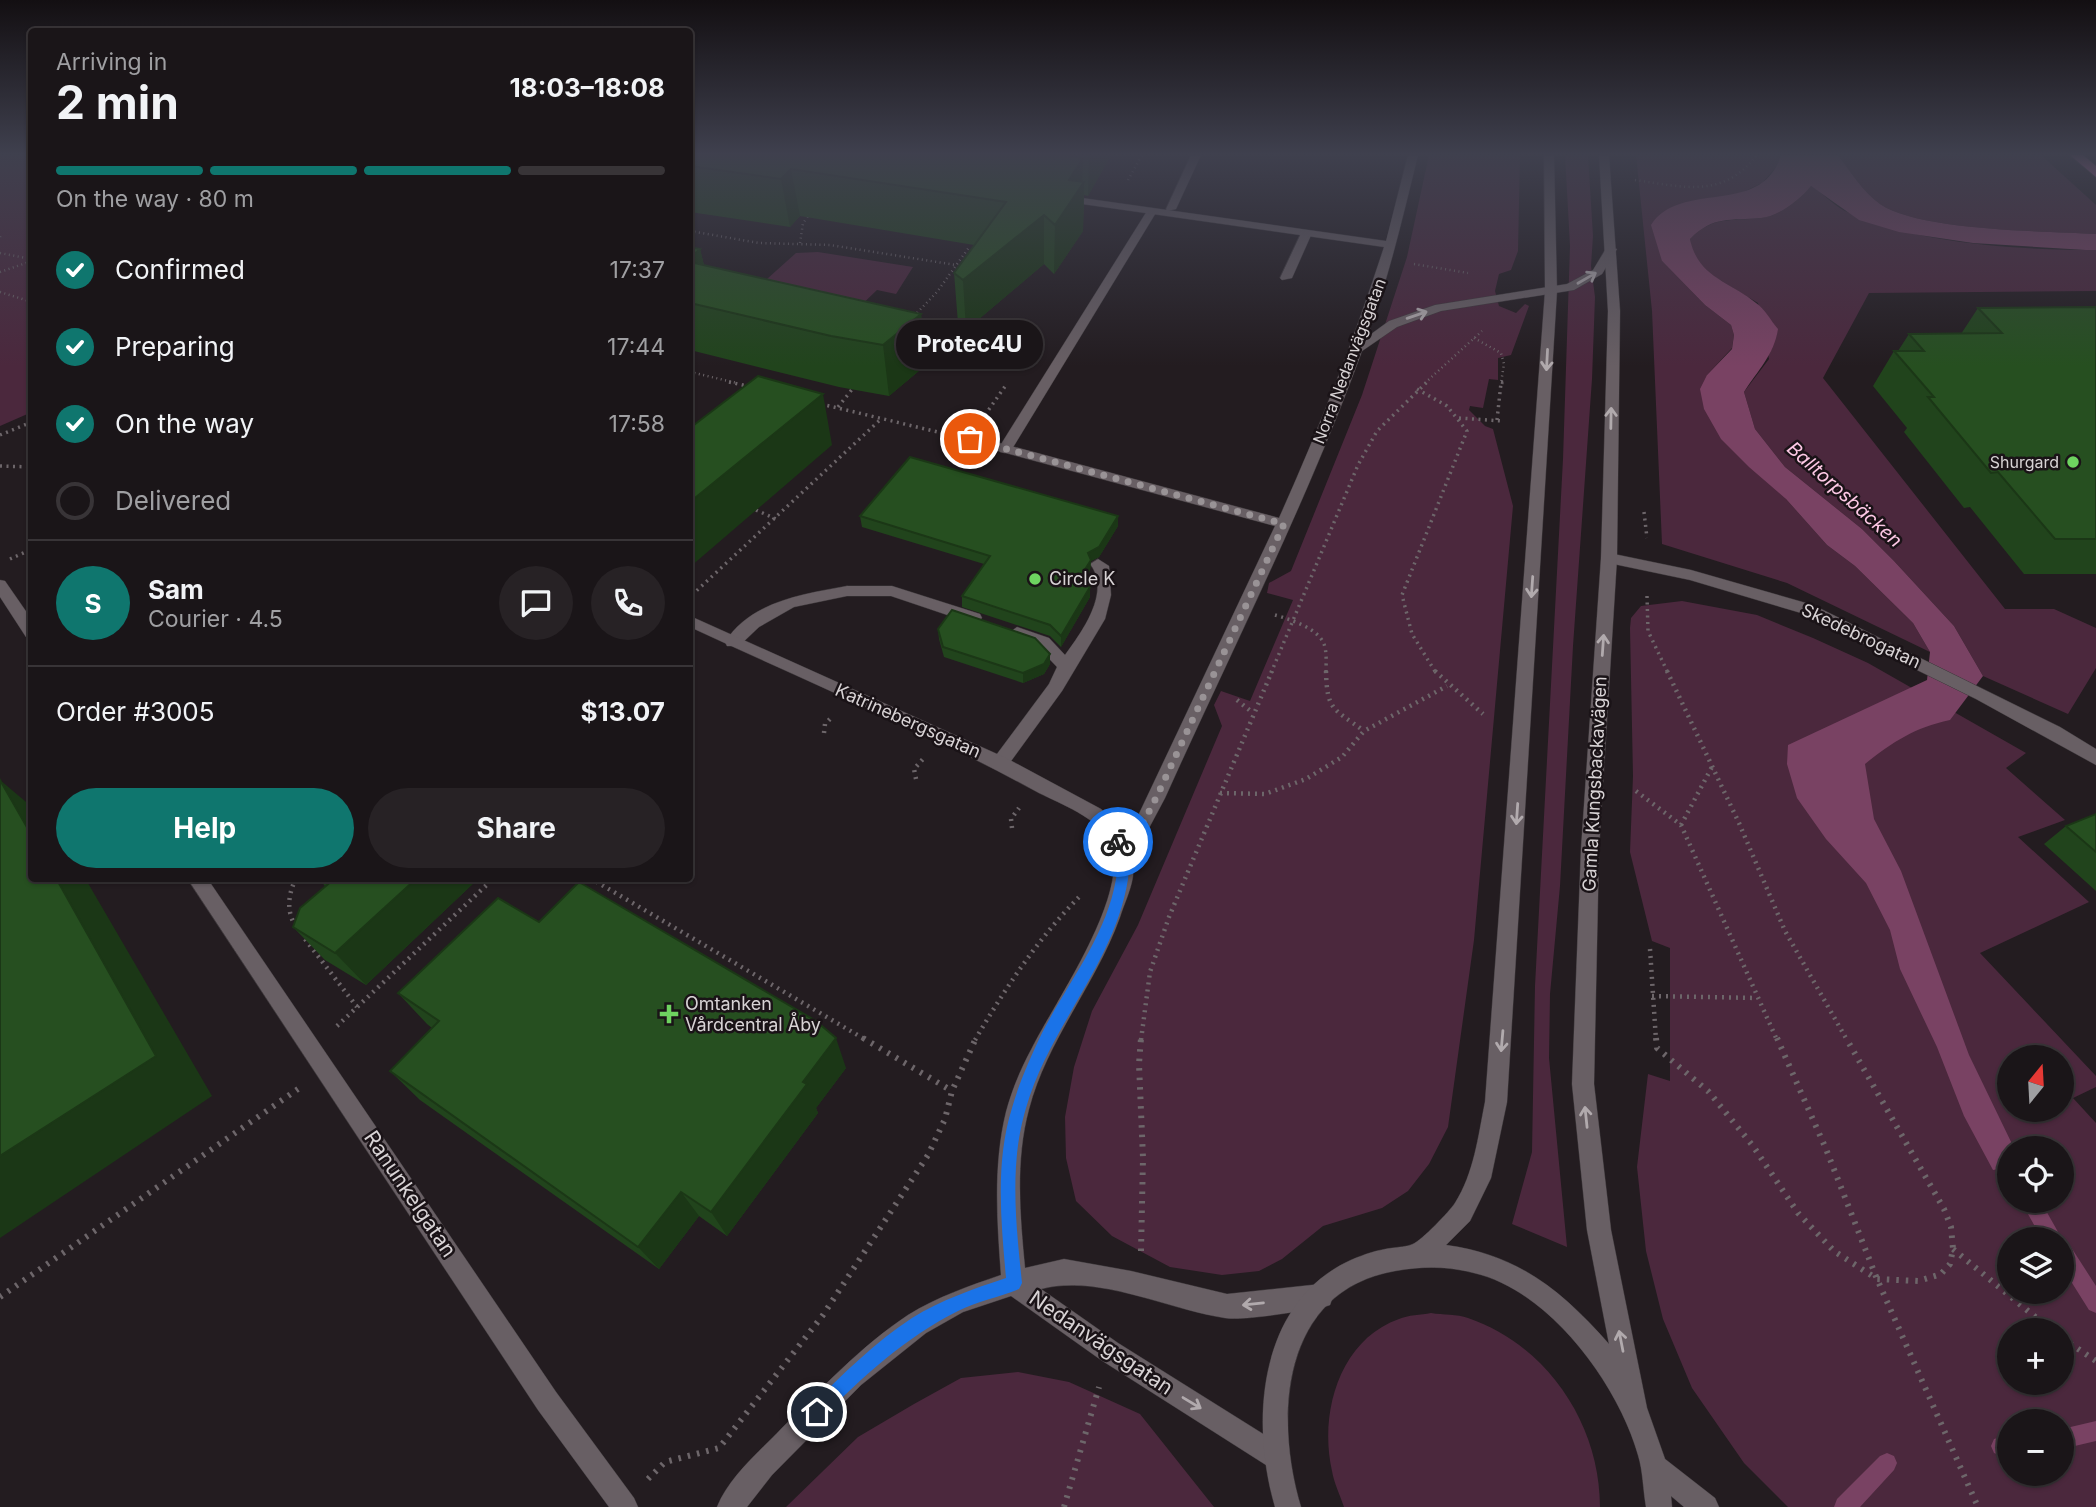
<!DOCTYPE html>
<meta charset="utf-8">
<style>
:root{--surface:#1a1518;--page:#272225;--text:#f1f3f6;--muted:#9f9fa2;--line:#383437;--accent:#0f766e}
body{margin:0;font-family:Inter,sans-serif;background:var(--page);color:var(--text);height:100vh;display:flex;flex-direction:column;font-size:26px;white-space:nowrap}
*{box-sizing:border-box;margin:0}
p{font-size:23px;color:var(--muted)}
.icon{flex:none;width:38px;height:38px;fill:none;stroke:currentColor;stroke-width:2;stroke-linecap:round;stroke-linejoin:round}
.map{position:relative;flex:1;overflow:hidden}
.drawer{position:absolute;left:28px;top:28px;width:665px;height:854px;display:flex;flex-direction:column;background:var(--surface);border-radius:7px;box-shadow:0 2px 5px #0004,0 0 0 2px var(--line)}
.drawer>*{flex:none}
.needle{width:46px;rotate:18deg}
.buttons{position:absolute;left:1997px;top:1045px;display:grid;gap:14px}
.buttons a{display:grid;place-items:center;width:77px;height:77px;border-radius:50%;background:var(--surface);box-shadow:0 2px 5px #0004,0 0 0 2px var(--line);font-size:35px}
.pin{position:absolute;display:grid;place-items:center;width:60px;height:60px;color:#fff;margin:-30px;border:4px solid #fff;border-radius:50%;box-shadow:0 2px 7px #0007}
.courier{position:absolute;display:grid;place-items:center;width:70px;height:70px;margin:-35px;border:5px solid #1a73e8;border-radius:50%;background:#fff;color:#222;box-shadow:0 2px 9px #0007}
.bubble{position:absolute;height:49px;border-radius:24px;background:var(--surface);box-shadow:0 2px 5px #0004,0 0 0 2px var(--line);font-size:23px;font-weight:700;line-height:49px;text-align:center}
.headline em{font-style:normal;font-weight:700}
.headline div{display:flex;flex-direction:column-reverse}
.headline{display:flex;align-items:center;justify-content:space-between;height:119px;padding:0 28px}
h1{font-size:46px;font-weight:700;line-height:52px}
.bar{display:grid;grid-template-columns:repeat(4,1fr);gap:10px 7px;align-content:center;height:84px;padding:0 28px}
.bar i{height:9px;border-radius:5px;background:var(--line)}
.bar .on{background:var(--accent)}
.bar p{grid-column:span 4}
.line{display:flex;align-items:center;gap:18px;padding:0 28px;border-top:2px solid var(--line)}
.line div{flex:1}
.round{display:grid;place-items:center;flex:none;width:74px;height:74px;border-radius:37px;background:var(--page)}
ol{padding:0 28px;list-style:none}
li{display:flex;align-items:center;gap:21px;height:77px}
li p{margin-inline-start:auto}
li .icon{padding:7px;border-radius:50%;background:var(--accent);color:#fff;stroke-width:4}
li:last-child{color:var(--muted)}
li i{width:38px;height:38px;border:4px solid var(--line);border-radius:50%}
.button{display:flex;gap:14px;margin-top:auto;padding:14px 28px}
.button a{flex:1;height:80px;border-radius:42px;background:var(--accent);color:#fff;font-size:28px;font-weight:700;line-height:80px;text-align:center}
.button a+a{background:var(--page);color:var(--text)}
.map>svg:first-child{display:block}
</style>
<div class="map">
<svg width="2096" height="1507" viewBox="0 0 2096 1507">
<rect width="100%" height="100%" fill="#231c20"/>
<path fill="#4b283d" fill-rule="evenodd" d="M0,155H31L32,412L0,426Z
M1429,155H1520L1518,251L1511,270L1499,274L1495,291L1499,306L1516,313L1525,304L1529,306L1511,355L1498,358V380L1489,379L1483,408L1470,406L1469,410L1485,426L1493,429L1513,506L1474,940L1448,1127L1429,1164L1408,1191L1382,1208L1323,1226L1282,1259L1259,1271L1222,1275L1170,1267L1112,1236L1076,1201L1066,1158L1065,1117L1074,1067L1092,1011L1138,925L1222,726L1214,705L1221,691L1250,701L1293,600L1267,593L1269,583L1291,571L1362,395L1407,257Z
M1565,155H1588L1593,236L1591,266L1595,297L1592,379L1573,646L1560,886L1550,994L1549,1058L1567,1247L1512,1224L1532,1152L1535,986L1563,459L1570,246Z
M1636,155H1781L1777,166L1762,183L1739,194L1716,198L1662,261L1705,305L1731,325L1734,335L1732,348L1707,375L1786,499L1827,545L1855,566L1913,623L1930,652L1787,583L1662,544L1652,311Z
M1838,155H2041L2096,205V234C2044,231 1919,231 1880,204C1863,192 1850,171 1838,155Z
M1811,186C1823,193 1833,205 1845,211C1913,244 2021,250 2096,250V291L1869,293L1823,378L2005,609H2054L2096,628V668L2068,714L1983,676L1954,626L1894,561L1862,529L1785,467L1755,429L1744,392L1769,359L1758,303L1710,274L1693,255L1690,239C1714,215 1730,222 1761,218C1779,216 1800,200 1811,186Z
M818,252L913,267L896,294L877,290L853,313L756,289L796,253Z
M1682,601L1757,615L1813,638L1868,663L2026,753L2006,768L2065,820L2018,837L2089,902L1980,953L2096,1076V1087L2073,1098L2096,1123V1507H1788L1744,1463L1692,1388L1663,1319L1646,1251L1637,1167L1648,1074L1670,1081V948L1652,941L1630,852L1633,776L1630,628L1631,618L1641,606ZM2009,1057H2062V1110H2009ZM2009,1148H2062V1200H2009ZM2009,1239H2062V1292H2009ZM2009,1330H2062V1382H2009ZM2009,1421H2062V1474H2009Z
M1431,1313C1443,1315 1457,1314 1468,1318C1547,1345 1600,1424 1600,1507H1344C1340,1495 1334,1483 1332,1471C1319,1414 1339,1340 1399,1319C1408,1315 1421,1315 1431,1313Z
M1018,1372L1069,1382L1140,1414L1214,1507H786L858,1437L914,1404L961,1378Z"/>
<path fill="#794263" d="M1781,155H1838C1850,171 1863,192 1880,204C1919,231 2044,231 2096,234V250H2086L1973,243L1899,232L1859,220L1811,186C1800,200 1779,216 1761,218C1730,221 1714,215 1690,239C1698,278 1730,281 1756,303C1765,309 1771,321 1778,329C1774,355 1758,370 1744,392L1755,429L1785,467L1862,529L1894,561L1954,626L1983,676L1950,720C1914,728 1894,741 1865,764L1874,819L1901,871L1969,1055L2014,1148H2009V1167L1993,1170L1964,1116L1937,1047L1900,969L1890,930L1866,883L1826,839L1797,798L1787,764L1788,745L1927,680L1930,652L1913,623L1855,566L1827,545L1786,499L1749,467L1721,439L1704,409L1700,389L1707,375L1732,349L1734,335L1731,325L1705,305L1662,261L1651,225C1681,179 1762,218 1781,155Z"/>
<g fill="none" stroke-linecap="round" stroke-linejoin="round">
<path fill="#794263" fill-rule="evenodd" d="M2020,1200H2040L2062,1239V1241V1239H2042Z
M2062,1242L2069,1244L2096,1286V1313L2089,1310L2062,1267Z
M2096,1421V1441L2062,1449V1429Z
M2009,1435V1455L2001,1456L1994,1453L1991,1446L1994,1439Z
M1887,1453L1894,1456L1897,1463L1894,1470L1860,1507H1834L1837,1499L1880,1456Z"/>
<defs>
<path id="service" d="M1191,155H1201L1176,209L1167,211L1166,209Z
M1152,208L1157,211L1012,449L1005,453L1000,452L998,449L1147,211Z
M1302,231L1312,233L1292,278L1282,280L1280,278Z
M1607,247L1617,249L1602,274L1574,290L1441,311L1397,327L1362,351L1358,352L1352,348L1389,321L1435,305L1567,284L1593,270Z
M1609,553L1691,570L1813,605L2060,727L2096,749V765L1976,699L1801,613L1690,580L1604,562L1601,558L1604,554Z
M1098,559L1109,566L1111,595L1105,619L1062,691L1006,768H994L991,763L994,758L1049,684L1057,667L1037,646L1011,637L1009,633L1017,627L1049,638L1065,655C1081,633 1112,592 1090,564Z
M847,586H892L980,614L982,618L974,624L891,596H847L794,607L759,627L739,646H727L725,642C751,601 804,594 847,586Z"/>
<path id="minor" d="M1408,155H1418C1404,212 1391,268 1372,323C1315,487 1236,640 1165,798L1149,828L1127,840C1130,852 1134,864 1133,876C1131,890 1124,904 1120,917C1096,984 1047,1040 1029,1109C1015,1161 1020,1216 1025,1268L1064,1259L1131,1271L1227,1294L1321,1284L1330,1287L1333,1296L1330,1305L1321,1308C1297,1311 1246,1321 1225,1318C1166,1309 1099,1274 1041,1289L1118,1343L1284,1447L1288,1456L1284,1465L1275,1469L1266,1465L1101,1360L1011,1296L963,1312L926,1333L861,1385L772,1475L747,1507H717C729,1477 759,1452 781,1429C821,1389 861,1346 908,1315C937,1297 969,1286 1001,1275C997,1221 993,1165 1006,1112C1012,1090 1021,1068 1032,1048C1054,1003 1135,889 1109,840C1096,817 1061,804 1039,793C926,731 806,681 690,627V616L1006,758L1101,809L1119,826L1137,818L1275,526L965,442L963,439L970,435L1279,518C1319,429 1354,340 1384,247L1061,201L1056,198L1061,195L1386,241Z
M0,580L5,581L32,620V639L26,637L0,597Z
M187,878H207L556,1392L634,1498L638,1507H609L538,1410Z"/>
<path id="secondary" d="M1544,155H1554L1557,291L1507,1102L1491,1178L1470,1221L1446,1245C1519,1255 1562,1291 1609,1344L1587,1230L1572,1084L1581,849L1601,558L1608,311L1599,155H1609L1620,311L1617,558L1599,849L1594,1084L1611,1230L1647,1408L1665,1459L1715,1498L1719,1507H1684L1671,1496L1672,1507H1646C1643,1490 1643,1471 1638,1455C1618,1384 1549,1290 1474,1273C1447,1266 1422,1266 1395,1271C1281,1291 1274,1417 1301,1507H1275C1250,1422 1258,1302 1351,1260C1365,1254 1377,1250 1392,1248C1398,1247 1407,1247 1413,1244C1422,1240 1449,1212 1455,1203C1474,1173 1478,1137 1485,1102L1545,291Z"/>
<path id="motorway" d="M2070,155H2083L2096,166V177Z"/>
</defs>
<use href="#service" stroke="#3d383b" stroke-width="1"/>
<use href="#minor" stroke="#3d383b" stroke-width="1"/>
<use href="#secondary" stroke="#3d383b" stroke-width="1"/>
<use href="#motorway" stroke="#3d383b" stroke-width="2"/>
<path stroke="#6d666a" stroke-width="2.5" stroke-dasharray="1 3.5" stroke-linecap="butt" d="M1128,180L1142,155
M1635,180C1684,187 1723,199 1757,155
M690,231L759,243L830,245L956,265
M0,237L1,234
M800,243L803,223L809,215
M0,253L31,259
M1414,264L1468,273
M0,272L32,261
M0,292L32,302
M914,316L937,292L970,246
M1474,338L1501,353L1504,364L1501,383H1506
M690,372L737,383
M1425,383L1482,331"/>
<path stroke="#6d666a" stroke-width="3.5" stroke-dasharray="2 4.5" stroke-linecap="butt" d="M729,382L747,386
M1501,382L1506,383
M1417,389L1447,406L1467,431L1402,595L1412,634L1436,673
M821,404L942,433
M838,407L854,387
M985,415L1006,385
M1459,418L1502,421
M1497,420L1501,383
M0,435L32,422
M0,466L32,467
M756,510L776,519
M1644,512L1647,538
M10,559L32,549
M692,595L881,419
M1647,596L1648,631L1668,673
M1275,615C1289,619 1318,628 1324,644C1327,652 1326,664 1326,673
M1271,673L1358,465L1377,431L1427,382"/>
<path stroke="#6d666a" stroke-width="4.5" stroke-dasharray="2 5" stroke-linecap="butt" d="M1326,671C1327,711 1333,708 1364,731
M1435,671L1483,714
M1667,671L1739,823L1785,931L1847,1040
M1237,700L1253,713
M824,733L825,724L831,718
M916,779L914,769L923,759
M1636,791L1681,825L1777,1040
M1220,793L1265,794L1306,779L1342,757L1364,731L1447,686
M1681,825L1713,765
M1012,828L1011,819L1019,808
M296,878C288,895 286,911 296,927
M590,878L866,1040
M305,939L357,1007
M1650,949L1656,1040
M1652,996L1757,998
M337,1026L494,878
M975,1040C1006,987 1039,937 1082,894
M1141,1040L1150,972L1169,917L1272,671"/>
<path stroke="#6d666a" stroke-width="6" stroke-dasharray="2.5 7" stroke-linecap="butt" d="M863,1038L952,1091
M1656,1038L1657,1048L1709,1092L1753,1146L1798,1213L1834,1251L1877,1279L1918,1281L1941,1274L1950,1264L1953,1249L1951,1227L1944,1209L1846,1038
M1777,1038L1826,1149L1877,1279L1978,1507
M1953,1249L2051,1330
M1141,1251L1143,1158L1139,1064L1141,1038
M0,1297L298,1089
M2062,1338L2096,1361
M648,1479L665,1462L719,1448L823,1315L928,1155L945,1119L952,1091L976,1038
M1064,1507L1099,1387"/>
<use href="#service" fill="#685f64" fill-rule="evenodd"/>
<use href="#minor" fill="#685f64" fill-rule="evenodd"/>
<use href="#secondary" fill="#685f64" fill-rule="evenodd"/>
<use href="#motorway" fill="#f375c2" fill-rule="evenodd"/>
</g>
<path fill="#21441c" d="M690,155H1111L1088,196L1084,195L1083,231L1054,274L1044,264L966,330L958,323L954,273L974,245L800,216L790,227L690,212Z
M690,247L700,249L704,265L921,314L926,365L889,396L839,387L690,350Z
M2096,307V574H2024L1970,507L1964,508L1904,432L1907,428L1873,386L1894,351H1898L1909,334H1961L1978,308Z
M860,516L1118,526L1099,557L1091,561L1090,570L1082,584L1090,597L1061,647L1050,636L962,607V596L984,564L862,527Z
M938,629L1050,654V664L1044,674L1023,683L944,657L939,639Z
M2096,814V891L2044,844L2066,826Z
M318,878H479L366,985L325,960L293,927L325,886Z
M539,922L846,1068L816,1108L818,1113L727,1236L699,1216L659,1269L420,1100L390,1071L432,1028L427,1024L398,993Z"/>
<path fill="#1b3716" d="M1089,155H1111L1088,196Z
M1083,158L1082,185L1084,182L1083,231L1054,274L1055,225L1069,180Z
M791,169L800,216L790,227L781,179Z
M1044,215V264L966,330L963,280Z
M700,249L712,299L690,274V258Z
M921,314L926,365L889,396L883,345Z
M823,394L832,445L690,567V502Z
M1118,516V526L1099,557L1091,561L1090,570L1077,592V582L1088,553Z
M1090,587V597L1061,647V636Z
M1050,654V664L1044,674L1023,683V673Z
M0,780L32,807V836Z
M56,878H85L212,1096L0,1238V1156Z
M417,878H479L366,985L335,953Z
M836,1038L846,1068L816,1108L818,1113L727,1236L711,1212L803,1082Z
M681,1192L699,1216L659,1269L638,1247Z"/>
<path fill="#264f20" stroke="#1b3716" stroke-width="2" d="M690,155H1065L1083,158L1069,180L1084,182L1055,225L1044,215L963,280L954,273L1006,202L791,169L781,179L690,166Z
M690,247L700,249L690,258Z
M690,262L921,314L883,345L831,336L690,303Z
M2096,307V539H2055L1998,472L1991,473L1928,397H1934L1894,351H1924L1909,334L2002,333L1978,308Z
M758,376L823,394L690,502V428Z
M910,457L1118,516L1099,547L1088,553L1091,560L1077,582L1090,587L1061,636L1050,625L962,596L990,556L860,516Z
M952,610L1035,638L1050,654L1044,664L1023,673L943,647L938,629Z
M0,780L32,836V878H56L156,1056L0,1156Z
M2096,814V852L2066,826Z
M331,878H417L335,953L293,927L300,908L333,880Z
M579,882L816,1021L836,1038L803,1082L807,1084L711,1212L681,1192L638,1247L390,1071L439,1021L398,993L498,898L539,922Z"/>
<defs><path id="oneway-shaft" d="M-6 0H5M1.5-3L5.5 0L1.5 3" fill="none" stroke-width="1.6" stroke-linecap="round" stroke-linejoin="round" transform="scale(1.75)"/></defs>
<g stroke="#b1aaad">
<use href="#oneway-shaft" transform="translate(1587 278) rotate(-30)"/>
<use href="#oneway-shaft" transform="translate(1417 315) rotate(-19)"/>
<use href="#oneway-shaft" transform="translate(1547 360) rotate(93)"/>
<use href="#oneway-shaft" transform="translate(1611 418) rotate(-89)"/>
<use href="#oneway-shaft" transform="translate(1532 587) rotate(94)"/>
<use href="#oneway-shaft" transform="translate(1603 645) rotate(-86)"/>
<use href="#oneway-shaft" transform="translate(1517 814) rotate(94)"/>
<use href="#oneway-shaft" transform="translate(1502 1041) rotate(95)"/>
<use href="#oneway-shaft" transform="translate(1586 1117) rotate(-96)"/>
<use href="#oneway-shaft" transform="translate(1253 1304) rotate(174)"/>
<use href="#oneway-shaft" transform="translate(1621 1341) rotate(-101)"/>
<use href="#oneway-shaft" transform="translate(1192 1403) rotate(31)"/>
</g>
<linearGradient id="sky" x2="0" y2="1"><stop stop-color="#130f12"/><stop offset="0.42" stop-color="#3f404e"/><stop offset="1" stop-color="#3f404e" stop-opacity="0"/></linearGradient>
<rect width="2096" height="366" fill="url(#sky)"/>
<path fill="#1a73e8" d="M1118,837L1124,842C1126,853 1130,868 1128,879C1115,963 1049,1027 1026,1108C1009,1164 1016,1225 1022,1283L1019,1289C1000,1297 977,1301 958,1311C906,1337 863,1376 822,1418L817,1420L811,1418L808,1412L811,1406C842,1375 875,1342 912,1318C941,1300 973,1289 1006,1278C1001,1222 995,1162 1012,1108C1019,1083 1031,1056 1042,1033C1068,982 1106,937 1116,879C1118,868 1114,853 1112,842Z"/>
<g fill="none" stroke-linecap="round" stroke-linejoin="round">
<path stroke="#999396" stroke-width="7" stroke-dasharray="0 12.6" d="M970,439L1284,524L1156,798L1143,823L1116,836L1118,842"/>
</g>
<g fill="#6ed360" stroke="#1a1317" stroke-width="2.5">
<circle cx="2073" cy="462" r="7"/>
<circle cx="1035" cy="579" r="7"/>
<path d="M665.5 1003.5h7v7h7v7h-7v7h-7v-7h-7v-7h7z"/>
</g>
<g text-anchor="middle" stroke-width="5" stroke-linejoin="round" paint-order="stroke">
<g font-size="16" fill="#d8d3d5" stroke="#1a1317">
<text transform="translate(1349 361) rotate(-69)" y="6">Norra Nedanvägsgatan</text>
</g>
<g font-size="16" fill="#d8d3d5" stroke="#1a1317" text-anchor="end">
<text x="2059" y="468">Shurgard</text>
</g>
<g font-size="18" fill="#d8d3d5" stroke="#1a1317" text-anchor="start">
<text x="1049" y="585">Circle K</text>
<text x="685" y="1010">Omtanken<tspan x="685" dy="21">Vårdcentral Åby</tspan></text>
</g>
<g font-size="18" fill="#d8d3d5" stroke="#1a1317">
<text transform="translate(1861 636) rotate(25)" y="6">Skedebrogatan</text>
<text transform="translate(908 721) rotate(24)" y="6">Katrinebergsgatan</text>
<text transform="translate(1595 784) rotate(-87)" y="6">Gamla Kungsbackavägen</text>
</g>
<g font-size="19" font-style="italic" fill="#fdc8e5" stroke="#1a1317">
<text transform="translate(1845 494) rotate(42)" y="7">Balltorpsbäcken</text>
</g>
<g font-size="21" fill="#d8d3d5" stroke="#1a1317">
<text transform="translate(410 1194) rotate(56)" y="7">Ranunkelgatan</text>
<text transform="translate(1101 1343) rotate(34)" y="7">Nedanvägsgatan</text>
</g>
</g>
</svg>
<div class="buttons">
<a><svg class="needle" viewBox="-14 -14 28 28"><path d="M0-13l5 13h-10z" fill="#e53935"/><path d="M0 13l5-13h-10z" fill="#9f9fa2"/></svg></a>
<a><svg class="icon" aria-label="locate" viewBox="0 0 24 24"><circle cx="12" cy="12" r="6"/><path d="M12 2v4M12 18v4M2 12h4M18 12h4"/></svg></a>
<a><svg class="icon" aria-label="layers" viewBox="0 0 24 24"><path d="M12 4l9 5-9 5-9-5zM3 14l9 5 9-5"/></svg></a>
<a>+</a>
<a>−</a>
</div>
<div class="pin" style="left:970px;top:439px;background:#ea580c"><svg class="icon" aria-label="bag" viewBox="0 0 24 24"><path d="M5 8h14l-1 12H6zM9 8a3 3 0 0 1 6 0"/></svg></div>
<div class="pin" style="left:817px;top:1412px;background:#1f2937"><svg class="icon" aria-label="home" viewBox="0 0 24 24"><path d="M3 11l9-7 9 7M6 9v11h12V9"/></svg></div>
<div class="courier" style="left:1118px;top:842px"><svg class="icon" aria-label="bike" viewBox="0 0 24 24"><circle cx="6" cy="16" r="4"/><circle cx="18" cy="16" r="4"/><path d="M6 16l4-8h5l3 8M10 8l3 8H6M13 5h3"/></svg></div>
<div class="bubble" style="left:896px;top:320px;width:147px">Protec4U</div>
<section class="drawer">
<div class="headline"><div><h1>2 min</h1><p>Arriving in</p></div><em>18:03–18:08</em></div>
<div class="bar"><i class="on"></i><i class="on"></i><i class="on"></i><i></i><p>On the way · 80 m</p></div>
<ol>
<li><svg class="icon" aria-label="check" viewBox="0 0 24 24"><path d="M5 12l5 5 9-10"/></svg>Confirmed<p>17:37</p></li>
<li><svg class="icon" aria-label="check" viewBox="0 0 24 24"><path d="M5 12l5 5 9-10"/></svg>Preparing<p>17:44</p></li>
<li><svg class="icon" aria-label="check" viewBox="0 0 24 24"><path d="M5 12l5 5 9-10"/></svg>On the way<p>17:58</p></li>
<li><i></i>Delivered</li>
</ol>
<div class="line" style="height:126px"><b class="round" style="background:var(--accent);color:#fff">S</b><div><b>Sam</b><p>Courier · 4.5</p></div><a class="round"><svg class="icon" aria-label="chat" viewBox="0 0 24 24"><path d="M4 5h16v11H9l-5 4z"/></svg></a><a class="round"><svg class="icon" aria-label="phone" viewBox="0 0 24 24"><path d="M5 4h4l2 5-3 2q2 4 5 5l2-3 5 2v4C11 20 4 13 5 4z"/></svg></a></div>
<div class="line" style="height:91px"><div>Order #3005</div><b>$13.07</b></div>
<div class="button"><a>Help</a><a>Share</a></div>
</section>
</div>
